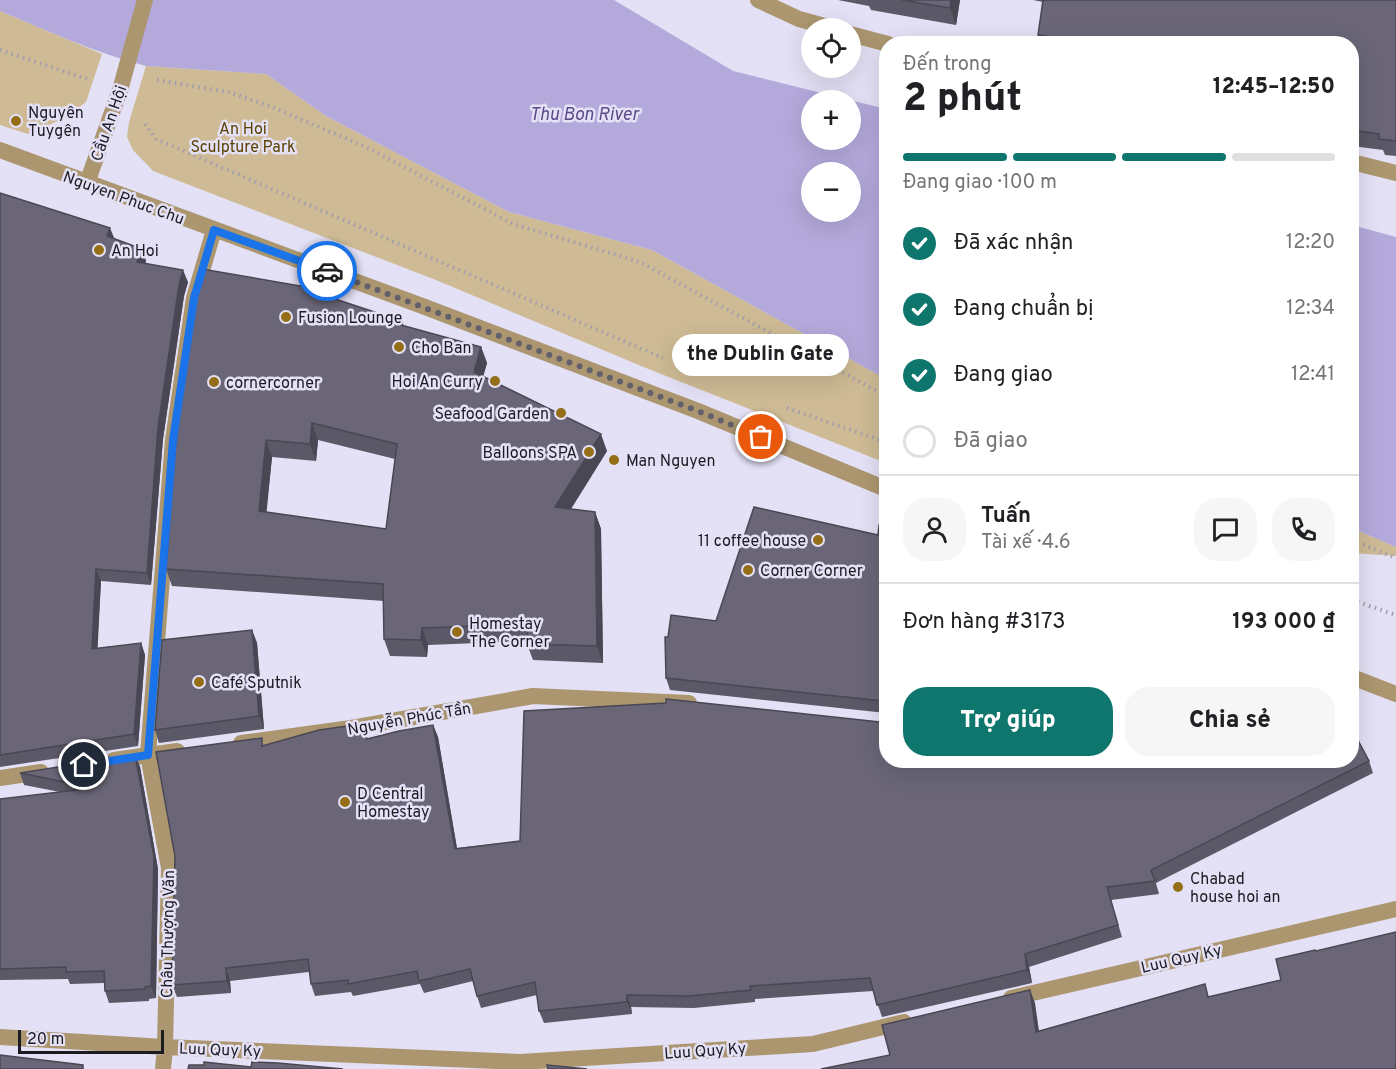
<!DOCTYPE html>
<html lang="vi">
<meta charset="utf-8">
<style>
:root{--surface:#fff;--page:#f6f6f6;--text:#202124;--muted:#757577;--line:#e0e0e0;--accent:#0f766e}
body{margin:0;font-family:Overpass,sans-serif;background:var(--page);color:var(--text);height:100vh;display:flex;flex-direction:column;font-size:22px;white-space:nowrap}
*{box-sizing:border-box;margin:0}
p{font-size:20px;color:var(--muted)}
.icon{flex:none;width:33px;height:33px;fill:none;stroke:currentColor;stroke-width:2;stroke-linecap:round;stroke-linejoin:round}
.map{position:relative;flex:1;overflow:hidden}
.sheet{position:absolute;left:879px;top:36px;width:480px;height:732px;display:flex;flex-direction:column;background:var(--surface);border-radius:24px;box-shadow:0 6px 24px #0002}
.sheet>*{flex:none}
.buttons{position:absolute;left:801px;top:18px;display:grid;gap:12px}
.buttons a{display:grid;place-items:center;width:60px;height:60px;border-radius:50%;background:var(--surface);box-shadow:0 6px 24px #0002;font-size:30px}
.scale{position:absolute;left:18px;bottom:15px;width:146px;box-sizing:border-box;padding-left:6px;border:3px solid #1d1b22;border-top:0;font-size:16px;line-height:21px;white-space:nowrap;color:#1d1b22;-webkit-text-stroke:4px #e4e0f5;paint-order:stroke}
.pin{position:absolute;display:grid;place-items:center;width:51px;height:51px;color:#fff;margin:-26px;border:3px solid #fff;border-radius:50%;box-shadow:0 2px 6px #0007}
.courier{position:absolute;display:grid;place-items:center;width:60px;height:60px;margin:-30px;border:4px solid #1a73e8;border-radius:50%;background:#fff;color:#222;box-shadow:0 2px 8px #0007}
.bubble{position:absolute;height:42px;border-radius:21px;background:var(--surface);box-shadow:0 6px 24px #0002;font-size:20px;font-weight:800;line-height:42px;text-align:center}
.overview em{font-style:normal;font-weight:800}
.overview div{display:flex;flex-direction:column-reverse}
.overview{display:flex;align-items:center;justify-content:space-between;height:102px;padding:0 24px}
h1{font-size:39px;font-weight:800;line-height:45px}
.bar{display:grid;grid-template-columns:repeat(4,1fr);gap:9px 6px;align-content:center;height:72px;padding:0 24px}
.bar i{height:8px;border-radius:4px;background:var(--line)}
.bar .selected{background:var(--accent)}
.bar p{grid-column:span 4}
.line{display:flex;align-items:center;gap:15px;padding:0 24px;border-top:2px solid var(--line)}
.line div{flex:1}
.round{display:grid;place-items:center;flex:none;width:63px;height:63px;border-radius:24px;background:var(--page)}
ol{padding:0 24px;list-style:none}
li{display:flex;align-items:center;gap:18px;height:66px}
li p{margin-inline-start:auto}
li .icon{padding:6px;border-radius:50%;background:var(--accent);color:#fff;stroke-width:4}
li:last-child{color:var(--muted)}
li i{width:33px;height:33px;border:3px solid var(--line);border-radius:50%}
.action{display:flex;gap:12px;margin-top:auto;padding:12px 24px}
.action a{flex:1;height:69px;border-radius:24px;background:var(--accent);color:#fff;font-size:24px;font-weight:800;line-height:69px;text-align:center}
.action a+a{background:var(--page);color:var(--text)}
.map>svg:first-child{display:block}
</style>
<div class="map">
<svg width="1396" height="1069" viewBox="0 0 1396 1069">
<rect width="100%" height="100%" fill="#e4e0f5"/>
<path fill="#cebb95" d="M0,11L102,54L86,102L65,118L28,134L0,125Z
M146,66L266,74L326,116L509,212L652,250L886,379V463L646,368L436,280L153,171L133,150L127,137L129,122Z
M1352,528L1396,547V556L1352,553Z"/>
<path fill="#b4a9db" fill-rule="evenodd" d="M0,0H614L733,71L886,109V379L652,250L509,212L326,116L266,74L146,66C96,53 48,31 0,11ZM812,100H850V140H812ZM812,172H850V212H812Z
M1352,225L1396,237V547L1352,528Z"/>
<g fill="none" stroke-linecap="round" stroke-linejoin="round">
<path stroke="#a19dae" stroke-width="4" stroke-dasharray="1.5 4.5" stroke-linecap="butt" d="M0,50L87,79
M157,80L228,92L267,105L366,147L513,224L640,262L886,396
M145,124L156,139L663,358
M787,408L886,442
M1352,540L1396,558
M1352,600L1396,615"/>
<path stroke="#ab966f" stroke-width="16" d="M87,183L120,90L145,0"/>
<path stroke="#ab966f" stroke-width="16" d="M0,150L425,307L698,411L886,489
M1352,677L1396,694
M241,743L351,728L533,696L689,703
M114,760L177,751
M0,778L41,772
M1011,998L1396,909
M0,1037L165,1047L520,1062L813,1044L904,1022
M163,1069L165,1047L169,868L148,755L173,440L194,298L214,230"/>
<path stroke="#ab966f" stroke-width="16" d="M758,0L799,19L832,28
M850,34L888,44
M1352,162L1396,173"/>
</g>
<path fill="#5b5867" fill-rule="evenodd" d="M838,0H960L956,25L871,10L869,6Z
M1033,0H1396V156L1385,155L1383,150L1352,146V44H1041L1038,35L1043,2Z
M0,193L115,239L142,249L146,261L145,264L188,282L184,296L163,439L151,585L101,581L97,648L141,643L145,655L138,746L0,767Z
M330,291L332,298L402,321L404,326L481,347L487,363L483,376L607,451L571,509L595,512L601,529L603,663L533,660L527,644V641L428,645L427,657L390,656L384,639V601L172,586L166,569ZM318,440L395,459L386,529L266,512L272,457L316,461Z
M886,526V713L670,690L666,678L668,637L716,621L878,535Z
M252,630L257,643L264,729L159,743L155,730Z
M880,722L1369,761L1373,773L1156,883L1159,894L1111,900L1122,937L1029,967L1032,983L882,1017L873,991L755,999V1002L694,1008L631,1007L632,1014L544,1023L539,1011L537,995L481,1008L477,996L473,981L424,993L420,984L353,996L351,992L315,996L311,984L309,972L230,981L231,993L177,997L172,985L264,746L368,739L433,725L438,737L457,848L520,841Z
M135,755L140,767L158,869L156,998L149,999V1001L109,1003L105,991L104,983L70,984L68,979L0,980V799L60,792L24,785L20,773Z"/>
<path fill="#4a4754" d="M951,0H960L956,25L950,8Z
M110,228L115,240L107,236Z
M142,249L146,261L141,274L137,262Z
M183,270L188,282L184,296L163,439L151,585L147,573L158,427L179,285Z
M481,347L487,363L480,388L474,372Z
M312,423L318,440L316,461L310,444Z
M601,434L607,451L562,523L555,507Z
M266,440L272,457L265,528L259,511Z
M595,512L601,529L603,663L597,646Z
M96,569L101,581L97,660L92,649Z
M422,628L428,645L427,657L421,640Z
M252,630L257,643L264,729L259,716Z
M141,643L145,655L138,746L134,734Z
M433,725L438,737L459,861L455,849Z
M135,755L140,767L158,869L156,998L151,986Z
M1025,954L1029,967L1032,983L1027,970Z
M226,968L230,981L231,993L227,981Z
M1030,990L1035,1003L1041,1045L1036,1032Z
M627,995L631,1007L632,1014L627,1002Z"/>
<path fill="#6a6678" stroke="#4a4754" stroke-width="1.5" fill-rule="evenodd" d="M902,0H951L950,8Z
M1043,0H1396V141L1379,139V134L1352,130V44H1097L1038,35Z
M0,193L110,228L107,236L142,249L137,262L183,270L179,285L158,427L147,573L96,569L92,649L141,643L134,734L0,755Z
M202,269L330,291L329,297L402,321L401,325L481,347L474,372L601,434L555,507L595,512L597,646L527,644L528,624L422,628L421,640L384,639L383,584L166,569L177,424L198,284ZM312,423L397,444L386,529L259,511L266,440L310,444Z
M754,507L878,535L879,525L886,526V703L883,701L666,678L665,637H668L671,615L716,621Z
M252,630L259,716L155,730L162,640Z
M666,699L880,722L886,721V760H1352V729L1369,761L1151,870L1155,881L1107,887L1118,925L1025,954L1027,970L877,1005L870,978L750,986L751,990L689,996L627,995V1002L539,1011L535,982L477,996L470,969L419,981L417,971L348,984V980L311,984L308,959L226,968L227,981L172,985L175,856L156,752L262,738V746L319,730L362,724L367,739L399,731L433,725L455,849L520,841L524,711L666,703Z
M135,755L154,857L151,986L145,987V989L105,991L104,971L66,972V967L0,969V799L94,788L20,773Z
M1396,932V1069H821L890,1055L882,1025L1030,990L1036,1032L1205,984L1208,997L1281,980L1276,959L1315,950L1316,951Z
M0,1055L83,1065V1069H0Z
M204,1062L251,1067L252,1062L278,1063L343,1069H188L189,1065H204Z
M547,1065L587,1069H548Z"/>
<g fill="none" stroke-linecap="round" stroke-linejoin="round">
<path stroke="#63606c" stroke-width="6" stroke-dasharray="0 10.8" d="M327,271L698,411L761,437"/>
<path stroke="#1a73e8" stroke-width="8" d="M84,765L148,755L173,440L194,298L214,230L327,271"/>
</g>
<g fill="#946f17" stroke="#e4e0f5" stroke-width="2">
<circle cx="16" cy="121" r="6"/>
<circle cx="99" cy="250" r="6"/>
<circle cx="286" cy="317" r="6"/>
<circle cx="399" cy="347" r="6"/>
<circle cx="495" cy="381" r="6"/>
<circle cx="214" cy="382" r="6"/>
<circle cx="561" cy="413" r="6"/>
<circle cx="589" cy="452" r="6"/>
<circle cx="614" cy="460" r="6"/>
<circle cx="818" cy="540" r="6"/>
<circle cx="748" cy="570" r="6"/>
<circle cx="457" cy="632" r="6"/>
<circle cx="199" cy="682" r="6"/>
<circle cx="345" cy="802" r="6"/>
<circle cx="1178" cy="887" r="6"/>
</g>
<g text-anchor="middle" stroke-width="5" stroke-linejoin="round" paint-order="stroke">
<g font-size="16" fill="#1d1b22" stroke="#e4e0f5" text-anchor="start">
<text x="28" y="118">Nguyên<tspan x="28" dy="18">Tuygên</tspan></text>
<text x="111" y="256">An Hoi</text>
<text x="298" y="323">Fusion Lounge</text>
<text x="411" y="353">Cho Ban</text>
<text x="483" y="387" text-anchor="end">Hoi An Curry</text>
<text x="226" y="388">cornercorner</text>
<text x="549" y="419" text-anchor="end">Seafood Garden</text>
<text x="577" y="458" text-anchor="end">Balloons SPA</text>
<text x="626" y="466">Man Nguyen</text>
<text x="806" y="546" text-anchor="end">11 coffee house</text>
<text x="760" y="576">Corner Corner</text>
<text x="469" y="629">Homestay<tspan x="469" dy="18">The Corner</tspan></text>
<text x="211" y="688">Café Sputnik</text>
<text x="357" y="799">D Central<tspan x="357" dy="18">Homestay</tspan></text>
<text x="1190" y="884">Chabad<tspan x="1190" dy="18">house hoi an</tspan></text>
</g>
<g font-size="16" fill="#1d1b22" stroke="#e4e0f5">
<text transform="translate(108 123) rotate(-71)" y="6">Cầu An Hội</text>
<text transform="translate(124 197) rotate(20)" y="6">Nguyen Phuc Chu</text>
<text transform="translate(409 718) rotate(-10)" y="6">Nguyễn Phúc Tần</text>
<text transform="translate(167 934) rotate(-89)" y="6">Châu Thượng Văn</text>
<text transform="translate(1181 958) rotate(-13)" y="6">Luu Quy Ky</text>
<text transform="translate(220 1049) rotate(2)" y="6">Luu Quy Ky</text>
<text transform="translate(705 1050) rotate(-4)" y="6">Luu Quy Ky</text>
</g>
<g font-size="16" fill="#5d4301" stroke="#e4e0f5">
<text x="243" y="134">An Hoi<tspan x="243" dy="18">Sculpture Park</tspan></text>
</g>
<g font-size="18" font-style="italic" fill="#5b4a89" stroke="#e4e0f5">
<text x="584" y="120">Thu Bon River</text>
</g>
</g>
</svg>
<div class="buttons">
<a><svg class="icon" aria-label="locate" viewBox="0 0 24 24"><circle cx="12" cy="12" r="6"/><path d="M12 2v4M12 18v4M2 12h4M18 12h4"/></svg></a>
<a>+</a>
<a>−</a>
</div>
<div class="scale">20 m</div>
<div class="pin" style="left:761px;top:437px;background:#ea580c"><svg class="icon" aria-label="bag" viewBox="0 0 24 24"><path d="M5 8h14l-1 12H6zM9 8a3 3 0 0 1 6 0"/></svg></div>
<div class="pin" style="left:84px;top:765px;background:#1f2937"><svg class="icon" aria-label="home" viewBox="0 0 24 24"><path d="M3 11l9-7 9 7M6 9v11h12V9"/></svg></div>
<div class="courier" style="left:327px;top:271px"><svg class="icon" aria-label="car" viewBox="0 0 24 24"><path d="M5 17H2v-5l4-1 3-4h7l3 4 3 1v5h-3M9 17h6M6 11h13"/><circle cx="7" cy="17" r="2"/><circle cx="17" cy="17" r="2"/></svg></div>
<div class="bubble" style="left:672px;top:334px;width:177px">the Dublin Gate</div>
<section class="sheet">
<div class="overview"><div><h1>2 phút</h1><p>Đến trong</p></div><em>12:45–12:50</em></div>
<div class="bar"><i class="selected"></i><i class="selected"></i><i class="selected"></i><i></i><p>Đang giao · 100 m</p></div>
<ol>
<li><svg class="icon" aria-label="check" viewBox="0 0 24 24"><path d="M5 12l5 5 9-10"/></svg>Đã xác nhận<p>12:20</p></li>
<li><svg class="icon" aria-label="check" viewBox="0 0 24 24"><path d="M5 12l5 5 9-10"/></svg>Đang chuẩn bị<p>12:34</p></li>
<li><svg class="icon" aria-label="check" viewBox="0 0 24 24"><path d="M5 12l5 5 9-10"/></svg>Đang giao<p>12:41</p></li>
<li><i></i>Đã giao</li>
</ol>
<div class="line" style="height:108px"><a class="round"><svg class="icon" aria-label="person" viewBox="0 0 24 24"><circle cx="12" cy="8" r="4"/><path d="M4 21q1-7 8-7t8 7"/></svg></a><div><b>Tuấn</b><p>Tài xế · 4.6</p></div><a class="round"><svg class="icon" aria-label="chat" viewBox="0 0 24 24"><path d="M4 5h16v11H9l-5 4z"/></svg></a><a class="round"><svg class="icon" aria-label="phone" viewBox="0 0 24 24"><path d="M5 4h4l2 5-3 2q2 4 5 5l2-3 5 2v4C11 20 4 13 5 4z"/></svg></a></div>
<div class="line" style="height:78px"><div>Đơn hàng #3173</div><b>193 000 ₫</b></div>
<div class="action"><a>Trợ giúp</a><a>Chia sẻ</a></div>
</section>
</div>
